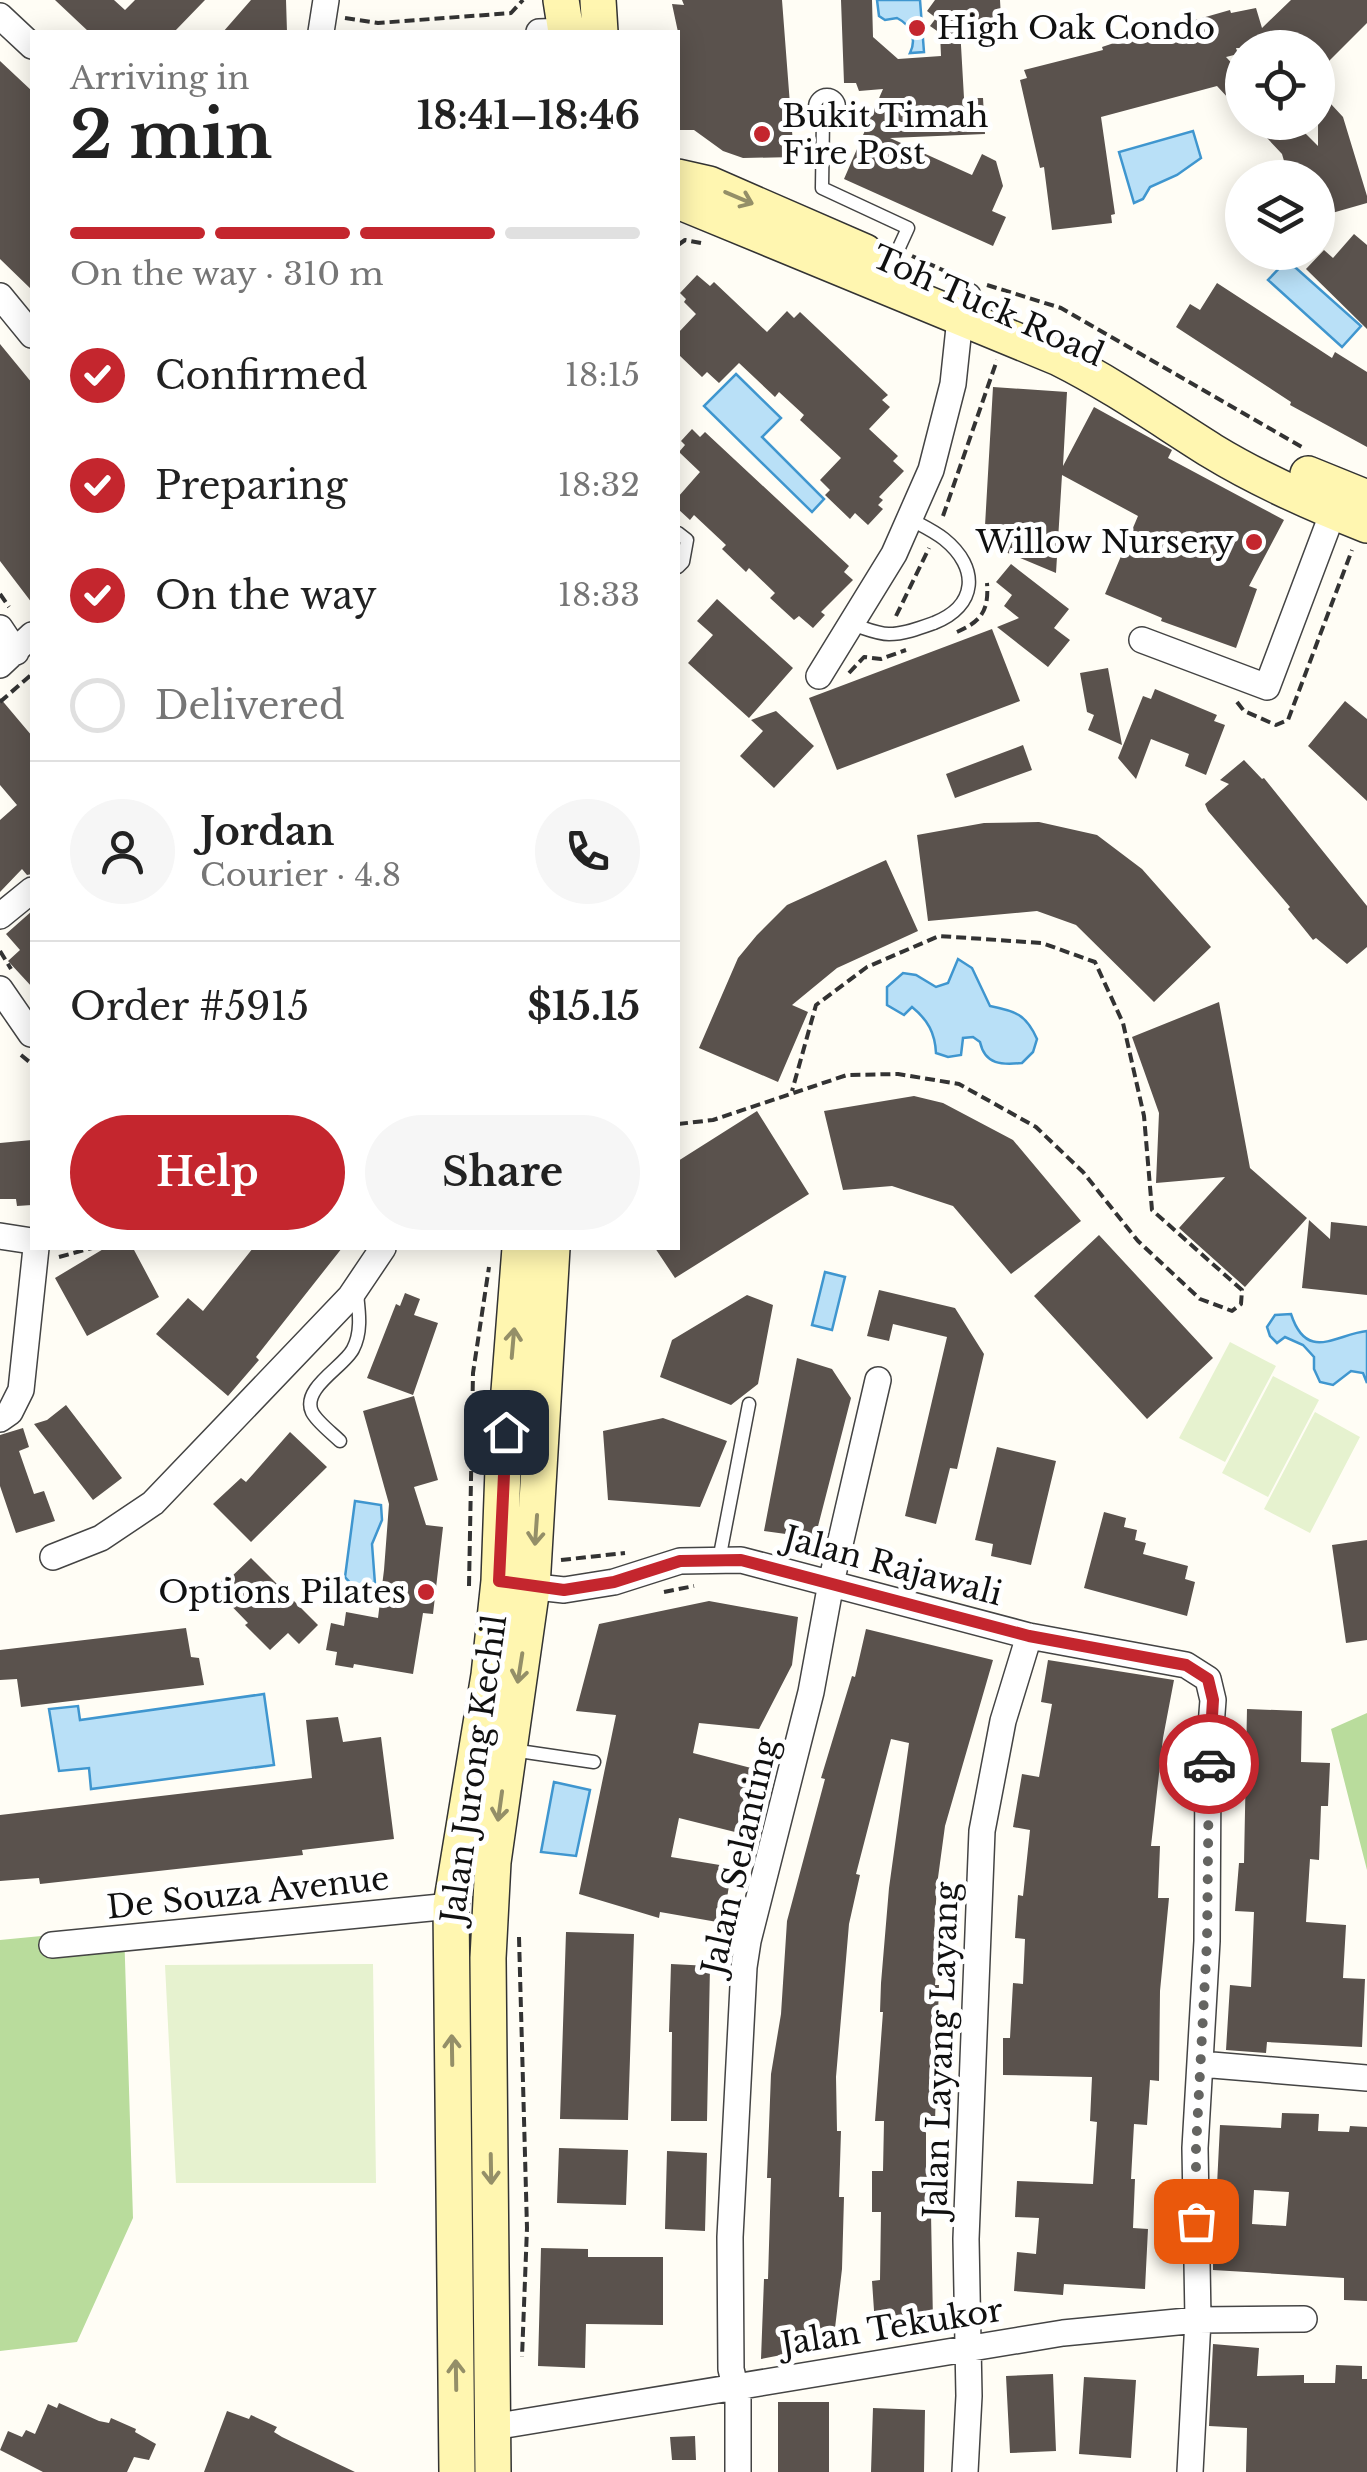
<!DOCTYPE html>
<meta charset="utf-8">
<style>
:root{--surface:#fff;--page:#f6f6f6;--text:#222;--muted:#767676;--line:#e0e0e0;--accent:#c4262e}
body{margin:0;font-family:"Libre Baskerville",serif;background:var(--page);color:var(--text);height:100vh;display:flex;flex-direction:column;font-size:38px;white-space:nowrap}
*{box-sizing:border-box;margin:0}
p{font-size:32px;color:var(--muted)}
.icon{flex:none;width:55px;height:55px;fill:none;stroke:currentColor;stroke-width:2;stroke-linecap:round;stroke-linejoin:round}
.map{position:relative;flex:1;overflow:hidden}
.panel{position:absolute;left:30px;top:30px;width:650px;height:1220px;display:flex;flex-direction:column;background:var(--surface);border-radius:0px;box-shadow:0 5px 25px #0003}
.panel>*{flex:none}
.tools{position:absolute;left:1225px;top:30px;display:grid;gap:20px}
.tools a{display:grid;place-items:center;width:110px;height:110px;border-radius:50%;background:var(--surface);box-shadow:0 5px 25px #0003;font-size:50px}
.pin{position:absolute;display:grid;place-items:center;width:85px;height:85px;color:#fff;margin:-42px;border-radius:20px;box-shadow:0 5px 15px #0006}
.courier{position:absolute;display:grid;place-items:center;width:100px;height:100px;margin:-50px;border:8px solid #c4262e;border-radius:50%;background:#fff;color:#222;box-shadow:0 2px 12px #0007}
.headline em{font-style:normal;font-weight:800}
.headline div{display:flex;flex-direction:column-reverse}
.headline{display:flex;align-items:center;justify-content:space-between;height:170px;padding:0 40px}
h1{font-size:65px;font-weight:800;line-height:75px}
.bar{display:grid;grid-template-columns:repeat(4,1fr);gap:15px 10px;align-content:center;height:120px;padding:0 40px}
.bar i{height:12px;border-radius:8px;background:var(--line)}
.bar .on{background:var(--accent)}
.bar p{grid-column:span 4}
.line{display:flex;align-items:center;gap:25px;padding:0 40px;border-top:2px solid var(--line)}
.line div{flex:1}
.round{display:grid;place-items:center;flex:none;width:105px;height:105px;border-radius:52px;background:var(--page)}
ol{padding:0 40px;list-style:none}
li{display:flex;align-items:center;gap:30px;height:110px}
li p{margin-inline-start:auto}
li .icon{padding:10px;border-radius:50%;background:var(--accent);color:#fff;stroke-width:4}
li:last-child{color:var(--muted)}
li i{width:55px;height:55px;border:5px solid var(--line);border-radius:50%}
.button{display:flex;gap:20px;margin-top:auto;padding:20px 40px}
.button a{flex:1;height:115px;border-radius:60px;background:var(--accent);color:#fff;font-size:40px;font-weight:800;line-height:115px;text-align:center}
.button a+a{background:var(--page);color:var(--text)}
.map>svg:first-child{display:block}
</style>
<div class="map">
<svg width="1367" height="2472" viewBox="0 0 1367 2472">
<rect width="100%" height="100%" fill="#fffdf5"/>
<path fill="#b9dc9c" d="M1367,1713V1870L1331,1729Z
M124,1928L133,2218L77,2342L0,2351V1940Z"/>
<path fill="#e6f2cf" d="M1230,1342L1276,1366L1225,1462L1179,1438Z
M1273,1376L1319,1400L1268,1497L1222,1473Z
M1315,1412L1360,1437L1310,1533L1264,1509Z
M373,1964L376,2183H176L165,1965Z"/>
<path fill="#b9e0f7" stroke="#3f96cf" stroke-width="2.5" d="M877,0H920L924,52L910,53C917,39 911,25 897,18L885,20L879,16Z
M1193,131L1201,158L1177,175L1150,187L1143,199L1134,203L1119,152Z
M1287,260L1361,326L1342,347L1268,280Z
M736,374L781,418L762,437L824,499L812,512L704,406Z
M958,959L972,968L990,1006C1015,1011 1026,1014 1037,1039L1033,1052L1022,1063C1002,1065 985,1065 980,1042L973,1037L963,1038L961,1055L948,1057L936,1053C935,1033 928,1020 912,1007L904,1015L887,1005V987L903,973L916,975L936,987L948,983Z
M825,1272L845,1277L832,1330L812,1325Z
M1291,1314C1307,1363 1336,1334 1367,1331V1383L1363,1373L1351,1371L1333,1385L1320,1382L1314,1369V1357L1303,1345L1285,1337L1277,1343L1270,1336L1267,1327L1275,1315Z
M355,1501L381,1505L382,1520L372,1544L375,1584L361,1595L345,1577Z
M264,1694L274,1765L91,1789L89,1768L59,1771L49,1709L78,1706L80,1720Z
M554,1782L590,1790L576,1856L541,1852Z"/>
<path fill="#5a524d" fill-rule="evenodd" d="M55,0H114L125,10L135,0H205L174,32H89Z
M251,0H286L287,32H223Z
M682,0H782L794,157L743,158L723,151L694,130H678V32L672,4L684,5Z
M841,0H872L873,37L898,59L941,56L940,33L930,26L936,18L927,11L935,0H1000L1001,18L974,20V28H960L964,98H983L985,134L890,138L972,175L982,154L996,161L1003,186L992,211L1006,217L993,246L844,179L883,89L859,91L856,83H844Z
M1291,0H1367V23L1318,72V48H1236L1238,54L1226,57L1242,74V113L1217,86L1101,117L1115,214L1111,215L1112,223L1052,230L1044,167L1040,168L1020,80L1027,78L1024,70L1103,50L1102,47L1111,44L1230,10L1231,13L1256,8L1262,28Z
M0,61L32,91V290L0,259Z
M1318,90L1343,117L1367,196V203L1318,217V178H1289L1282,154L1252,122H1294L1318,146Z
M1354,234L1367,245V329L1306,269L1324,250L1333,258Z
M697,275L710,286L714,282L767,332L787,311L794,318L800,312L888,395L882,400L890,407L869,429L898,456L893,461L904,471L879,497L883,500L878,505L883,509L868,525L855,513L850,519L825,495L830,490L820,480L841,458L800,420L804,415L779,392L775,397L739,363L719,383L707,372L702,377L678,354V333L696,314L684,302L686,299L680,293Z
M1217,283L1332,358L1335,352L1367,372V447L1290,405L1291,402L1176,327L1190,304L1200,310Z
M0,344L32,383V603L0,561Z
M993,387L1067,392L1063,466L1094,407L1172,450L1168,458L1284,520L1249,586L1257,589L1236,648L1161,621L1162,618L1105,594L1138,516L1062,475L1056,573L984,543Z
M692,429L700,437L705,432L849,566L844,572L853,580L821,612L825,615L813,628L799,616L794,620L770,598L775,593L749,568L746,572L722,549L726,545L694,515L690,520L678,509V497L700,472L679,452L685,445L681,441Z
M1011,564L1069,609L1054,628L1070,640L1048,667L997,627L1019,618L1004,606L1012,595L996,582Z
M717,599L793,668L749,718L688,663L713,635L697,621Z
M992,629L1020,701L837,770L809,698Z
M1108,668L1122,745L1088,730L1094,715L1087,712L1080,673Z
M1155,689L1217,715L1214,721L1225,725L1206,775L1185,766L1189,754L1151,739L1136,779L1118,758L1143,696L1151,699Z
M0,698L32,736V874L27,875L22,869L0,892V820L17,805L0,785Z
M1345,701L1367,719V801L1308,746Z
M776,711L814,746L774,788L740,756L763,731L751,720Z
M1023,745L1032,770L955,798L946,774Z
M1244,760L1262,779L1264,778L1367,906V947L1347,964L1316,938L1313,940L1288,909L1290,907L1208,811L1205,804L1229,784L1220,780Z
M1039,822L1097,835L1142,869L1211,947L1154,1002L1076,925L1037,911L928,921L917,835L984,823Z
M886,860L918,931L837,968L792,1005L808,1012L778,1082L699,1048L738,958L757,935L787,905Z
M32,911V987L8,961L20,950L6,934Z
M1219,1002L1250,1168L1307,1218L1245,1287L1179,1228L1225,1177L1156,1183L1159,1113L1132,1037Z
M914,1096L943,1103L1013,1140L1081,1221L1011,1274L953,1206L892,1186L843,1190L824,1111Z
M757,1111L809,1194L675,1278L655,1248H678V1161Z
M32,1140V1205L17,1206L16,1199H0V1143Z
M1309,1220L1330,1239L1331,1222L1367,1226V1295L1302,1288Z
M1099,1235L1213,1358L1147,1419L1034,1296Z
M105,1248H133L159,1297L87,1336L55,1278Z
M253,1248H342L256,1357L259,1360L228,1396L156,1334L188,1298L203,1311Z
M879,1290L955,1308L984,1354L957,1469L950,1468L936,1524L905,1516L947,1337L893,1324L889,1341L867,1336Z
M405,1293L420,1299L414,1315L438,1323L413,1395L367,1378L396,1304L400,1306Z
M747,1295L773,1305L758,1384L731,1405L660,1377L672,1340Z
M797,1358L832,1369L851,1398L815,1538L764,1531Z
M414,1396L438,1480L414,1487L426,1525L443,1527L433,1614L423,1613L413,1674L354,1664L353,1668L335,1665L337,1652L326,1650L331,1623L344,1626L346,1612L378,1618L384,1570L389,1504L363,1411Z
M66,1405L122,1478L93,1500L34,1424L47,1420Z
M663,1418L727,1441L700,1507L608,1500L603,1431Z
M23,1428L29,1447L19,1451L34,1494L44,1491L55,1521L16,1533L0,1486V1435Z
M290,1432L327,1467L251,1542L213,1504L241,1478L246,1482Z
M997,1447L1056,1461L1031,1565L991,1556L993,1544L975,1540Z
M1104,1512L1126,1518L1124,1527L1137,1530L1135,1540L1146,1543L1143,1554L1188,1566L1185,1579L1195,1582L1187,1616L1084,1588Z
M1367,1540V1640L1346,1643L1332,1545Z
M251,1558L318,1625L299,1644L288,1633L270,1650L245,1625L248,1623L214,1588L226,1576L229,1579Z
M709,1601L798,1617L792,1665L759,1729L699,1723L693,1753L755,1769L739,1833L679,1818L671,1857L732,1867L723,1923L660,1912L659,1918L579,1894L616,1715L576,1711L599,1624Z
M186,1628L191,1657L199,1658L204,1685L21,1707L17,1679L0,1680V1650Z
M866,1629L993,1660L945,1826L937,1885L934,1935H939L935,1985H939L938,2015L933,2014L929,2087H936L935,2122H926V2171H936V2213H931L933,2322L875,2325L872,2281L880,2280L881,2212H872V2171H883L884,2121H875L883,2012H880L881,1983L889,1888L909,1743L891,1739L856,1874L860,1875L849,1924L836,2077L837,2131H841L839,2197H844L842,2269L833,2345L761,2359L764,2279H768L771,2178H767L771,2074L781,2014L787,1921L825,1779L821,1778L852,1676L855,1677Z
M1048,1660L1174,1680L1163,1738L1151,1846H1160L1158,1898H1169L1160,1991L1159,2081L1150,2080L1147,2125L1134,2124L1131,2179H1135L1133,2228L1148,2229L1145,2289L1064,2284L1063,2295L1014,2291L1017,2252L1036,2254L1039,2218L1015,2217L1017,2181L1093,2184L1097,2122L1090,2121L1092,2077L1003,2075V2038H1010L1013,1983L1023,1984L1025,1939L1015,1938L1018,1895L1023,1896L1030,1830L1013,1827L1022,1774L1039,1777L1052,1704L1041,1702Z
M1247,1709L1302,1711L1301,1762L1330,1763L1328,1806H1321L1319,1860L1310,1859L1306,1922L1346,1925L1343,1978L1365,1979L1362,2047L1267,2042L1266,2053L1226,2050L1230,1985L1251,1987L1254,1912L1235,1911L1239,1863H1244Z
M338,1717L343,1742L381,1737L394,1839L302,1850L303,1855L40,1884L39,1878L0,1881V1815L312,1778L306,1720Z
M566,1932L634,1934L628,2120L560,2119Z
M671,1964L710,1966L707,2121H671L672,2032H669Z
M1282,2113L1319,2114L1318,2131L1349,2132L1350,2126L1367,2127V2301L1344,2300V2278L1213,2270V2222L1225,2223L1227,2185H1217L1220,2125L1281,2128ZM1254,2190L1289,2192L1286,2226L1252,2224Z
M559,2148L628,2150L626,2205L557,2203Z
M667,2151L707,2153L705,2231L665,2229Z
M541,2248L588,2249V2257H663V2325L586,2324L585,2368L538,2366Z
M1213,2344L1259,2348L1257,2376L1304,2375V2383H1335L1336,2365L1362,2366V2379H1367V2472H1246L1247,2428L1209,2426Z
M1053,2374L1056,2451L1010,2453L1006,2376Z
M1084,2377L1136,2380L1131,2458L1079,2454Z
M778,2402H829V2472H778Z
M59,2403L99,2421L109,2423L111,2418L136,2429L135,2432L156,2444L149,2460L134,2457L127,2472H43L0,2450L8,2431L22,2437L26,2430L35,2434L48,2404L57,2408Z
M873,2408L925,2410L924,2472H871Z
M227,2411L249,2419L251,2415L277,2427L274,2432L282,2437L355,2472H204Z
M695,2436L696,2460H672L670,2437Z"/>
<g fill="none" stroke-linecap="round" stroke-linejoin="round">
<defs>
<path id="lane" d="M815 107a12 12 0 1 1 24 0a12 12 0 1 1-24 0Z
M823,118L822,188L908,228L892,263
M678,533L687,540L683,562L678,567
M851,624C862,627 877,634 889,634C904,634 920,628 934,623C977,606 980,568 944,539C934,531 921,525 910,519
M340,1441C332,1433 317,1422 312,1412C301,1388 345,1366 353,1349C362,1332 359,1312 357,1294
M719,1560L749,1404
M512,1750L594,1762"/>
<path id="street" d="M0,16L32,46
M321,32L326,0
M539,32L566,31
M0,296L32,335
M0,628L16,652
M1142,640L1267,687L1333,512
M0,665L32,635
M819,676L894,554L931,470L953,384L960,318L968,296
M0,916L32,890
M0,989L31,1034
M0,1236L32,1241
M0,1419L10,1412L21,1390L36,1248
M53,1557L101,1538L153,1503L350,1297L383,1248
M518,1585L564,1590L614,1582L680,1561L741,1560L1029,1636L1186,1665L1208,1679L1213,1700L1208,1766L1207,1941L1195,2148L1198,2320L1190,2472
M52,1945L451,1906
M1200,2064L1367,2078
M493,2427L1063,2333L1198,2320L1304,2319
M738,2472V2399L731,2369L730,2237L744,1967L748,1941L811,1692L831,1583L878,1380
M965,2472L969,2396L966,2239L982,1831L1003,1721L1029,1636"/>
<path id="secondary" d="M561,0L566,32
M598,0L600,32
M678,177L709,184L865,252
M678,201L1059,358C1113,385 1161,419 1212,451C1261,481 1314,504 1367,525
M1308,474L1367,498
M457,2472L451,1906L489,1675L499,1581L503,1469L520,1248
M493,2472L488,1958L493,1862L532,1587L552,1248"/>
</defs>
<use href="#lane" stroke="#444" stroke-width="15"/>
<use href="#street" stroke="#444" stroke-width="28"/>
<use href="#secondary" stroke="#333" stroke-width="38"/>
<path stroke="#333" stroke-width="4" stroke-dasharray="10 5" stroke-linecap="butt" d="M345,18L378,23L511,13L523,0
M678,245L685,240L701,243
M912,256L958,277
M987,285L1061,308L1302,447
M943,516L997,360
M0,594L9,607
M896,616L929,548
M957,632C982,621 989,610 987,583
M849,673L864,657L881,659L906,650
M0,702L32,674
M1237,702L1244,711L1276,725L1288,720L1352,550
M0,951L11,969
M21,1055L32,1064
M678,1124L713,1120L847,1075L898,1074L959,1084L1036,1127L1083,1172L1138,1241L1200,1299L1232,1311L1241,1304L1242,1290L1152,1210L1144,1116L1123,1023L1095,962L1042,943L939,936L867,967L816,1005L792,1091
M59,1257L92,1248
M561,1560L625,1553
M469,1586L473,1373L489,1267
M664,1592L694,1586
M519,1937L527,2228L522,2357"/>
<use href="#lane" stroke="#fff" stroke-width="12"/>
<use href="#street" stroke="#fff" stroke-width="25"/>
<use href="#secondary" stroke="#fff6b0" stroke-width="35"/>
</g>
<defs><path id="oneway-shaft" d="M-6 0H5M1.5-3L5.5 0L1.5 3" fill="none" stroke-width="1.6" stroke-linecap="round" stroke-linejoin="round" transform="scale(2.5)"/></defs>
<g stroke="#948f68">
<use href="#oneway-shaft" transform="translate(739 198) rotate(23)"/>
<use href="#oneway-shaft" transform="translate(513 1343) rotate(-85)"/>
<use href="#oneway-shaft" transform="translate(536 1530) rotate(94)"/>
<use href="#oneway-shaft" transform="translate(520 1668) rotate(99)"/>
<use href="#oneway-shaft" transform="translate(500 1806) rotate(98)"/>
<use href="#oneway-shaft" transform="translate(452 2050) rotate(-91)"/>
<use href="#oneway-shaft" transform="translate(491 2169) rotate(89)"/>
<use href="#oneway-shaft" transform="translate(456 2375) rotate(-91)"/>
</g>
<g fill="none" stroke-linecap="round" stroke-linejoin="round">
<path stroke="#646461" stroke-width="10" stroke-dasharray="0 18" d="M1196,2221V2148L1207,1941L1209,1764"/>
<path stroke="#c4262e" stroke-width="12" d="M506,1432L499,1581L564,1590L614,1582L680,1561L741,1560L1029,1636L1186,1665L1208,1679L1213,1700L1209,1764"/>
</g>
<g fill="#c4262e" stroke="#fff" stroke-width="4">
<circle cx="917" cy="28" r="10"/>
<circle cx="762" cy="134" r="10"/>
<circle cx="1254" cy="542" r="10"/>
<circle cx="426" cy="1592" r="10"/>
</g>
<g text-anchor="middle" stroke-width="10" stroke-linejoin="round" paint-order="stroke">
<g font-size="32" fill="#111" stroke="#fff" text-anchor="start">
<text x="937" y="39">High Oak Condo</text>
<text x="782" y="127">Bukit Timah<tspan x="782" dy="37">Fire Post</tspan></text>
<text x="1234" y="553" text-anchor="end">Willow Nursery</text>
<text x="406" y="1603" text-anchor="end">Options Pilates</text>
</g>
<g font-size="32" fill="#111" stroke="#fff">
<text transform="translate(988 306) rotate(24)" y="11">Toh Tuck Road</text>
<text transform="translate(893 1566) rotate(15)" y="11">Jalan Rajawali</text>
<text transform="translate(474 1769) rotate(-82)" y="11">Jalan Jurong Kechil</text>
<text transform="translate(740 1856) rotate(-77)" y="11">Jalan Selanting</text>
<text transform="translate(248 1893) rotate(-6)" y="11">De Souza Avenue</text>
<text transform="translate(941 2050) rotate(-88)" y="11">Jalan Layang Layang</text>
<text transform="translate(892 2327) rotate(-9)" y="11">Jalan Tekukor</text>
</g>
</g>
</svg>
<div class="tools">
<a><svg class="icon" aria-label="locate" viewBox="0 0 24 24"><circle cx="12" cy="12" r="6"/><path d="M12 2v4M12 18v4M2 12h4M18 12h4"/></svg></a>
<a><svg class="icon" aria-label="layers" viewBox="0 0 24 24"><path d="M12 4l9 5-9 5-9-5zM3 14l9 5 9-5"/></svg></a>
</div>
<div class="pin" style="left:1196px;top:2221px;background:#ea580c"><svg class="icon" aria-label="bag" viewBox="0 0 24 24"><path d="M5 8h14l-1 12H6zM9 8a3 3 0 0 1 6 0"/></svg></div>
<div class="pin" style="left:506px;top:1432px;background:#1f2937"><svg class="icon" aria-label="home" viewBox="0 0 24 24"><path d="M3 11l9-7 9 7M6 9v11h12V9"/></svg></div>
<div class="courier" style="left:1209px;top:1764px"><svg class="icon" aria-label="car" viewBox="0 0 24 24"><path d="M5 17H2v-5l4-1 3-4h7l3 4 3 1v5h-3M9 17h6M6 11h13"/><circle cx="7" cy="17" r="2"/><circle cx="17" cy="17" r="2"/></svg></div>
<section class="panel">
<div class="headline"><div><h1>2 min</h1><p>Arriving in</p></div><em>18:41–18:46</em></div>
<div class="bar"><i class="on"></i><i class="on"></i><i class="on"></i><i></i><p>On the way · 310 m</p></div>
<ol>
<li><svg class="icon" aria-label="check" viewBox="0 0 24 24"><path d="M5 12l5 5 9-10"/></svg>Confirmed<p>18:15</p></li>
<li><svg class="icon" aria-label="check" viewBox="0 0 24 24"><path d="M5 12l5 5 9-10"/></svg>Preparing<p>18:32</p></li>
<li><svg class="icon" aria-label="check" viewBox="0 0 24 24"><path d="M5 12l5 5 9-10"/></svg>On the way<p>18:33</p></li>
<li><i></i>Delivered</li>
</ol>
<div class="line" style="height:180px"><a class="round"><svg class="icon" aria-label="person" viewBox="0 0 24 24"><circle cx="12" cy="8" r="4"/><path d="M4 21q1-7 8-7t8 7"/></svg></a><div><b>Jordan</b><p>Courier · 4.8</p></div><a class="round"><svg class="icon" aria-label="phone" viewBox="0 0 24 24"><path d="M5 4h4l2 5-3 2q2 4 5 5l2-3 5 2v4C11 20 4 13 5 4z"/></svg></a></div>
<div class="line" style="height:130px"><div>Order #5915</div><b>$15.15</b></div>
<div class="button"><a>Help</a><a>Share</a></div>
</section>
</div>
